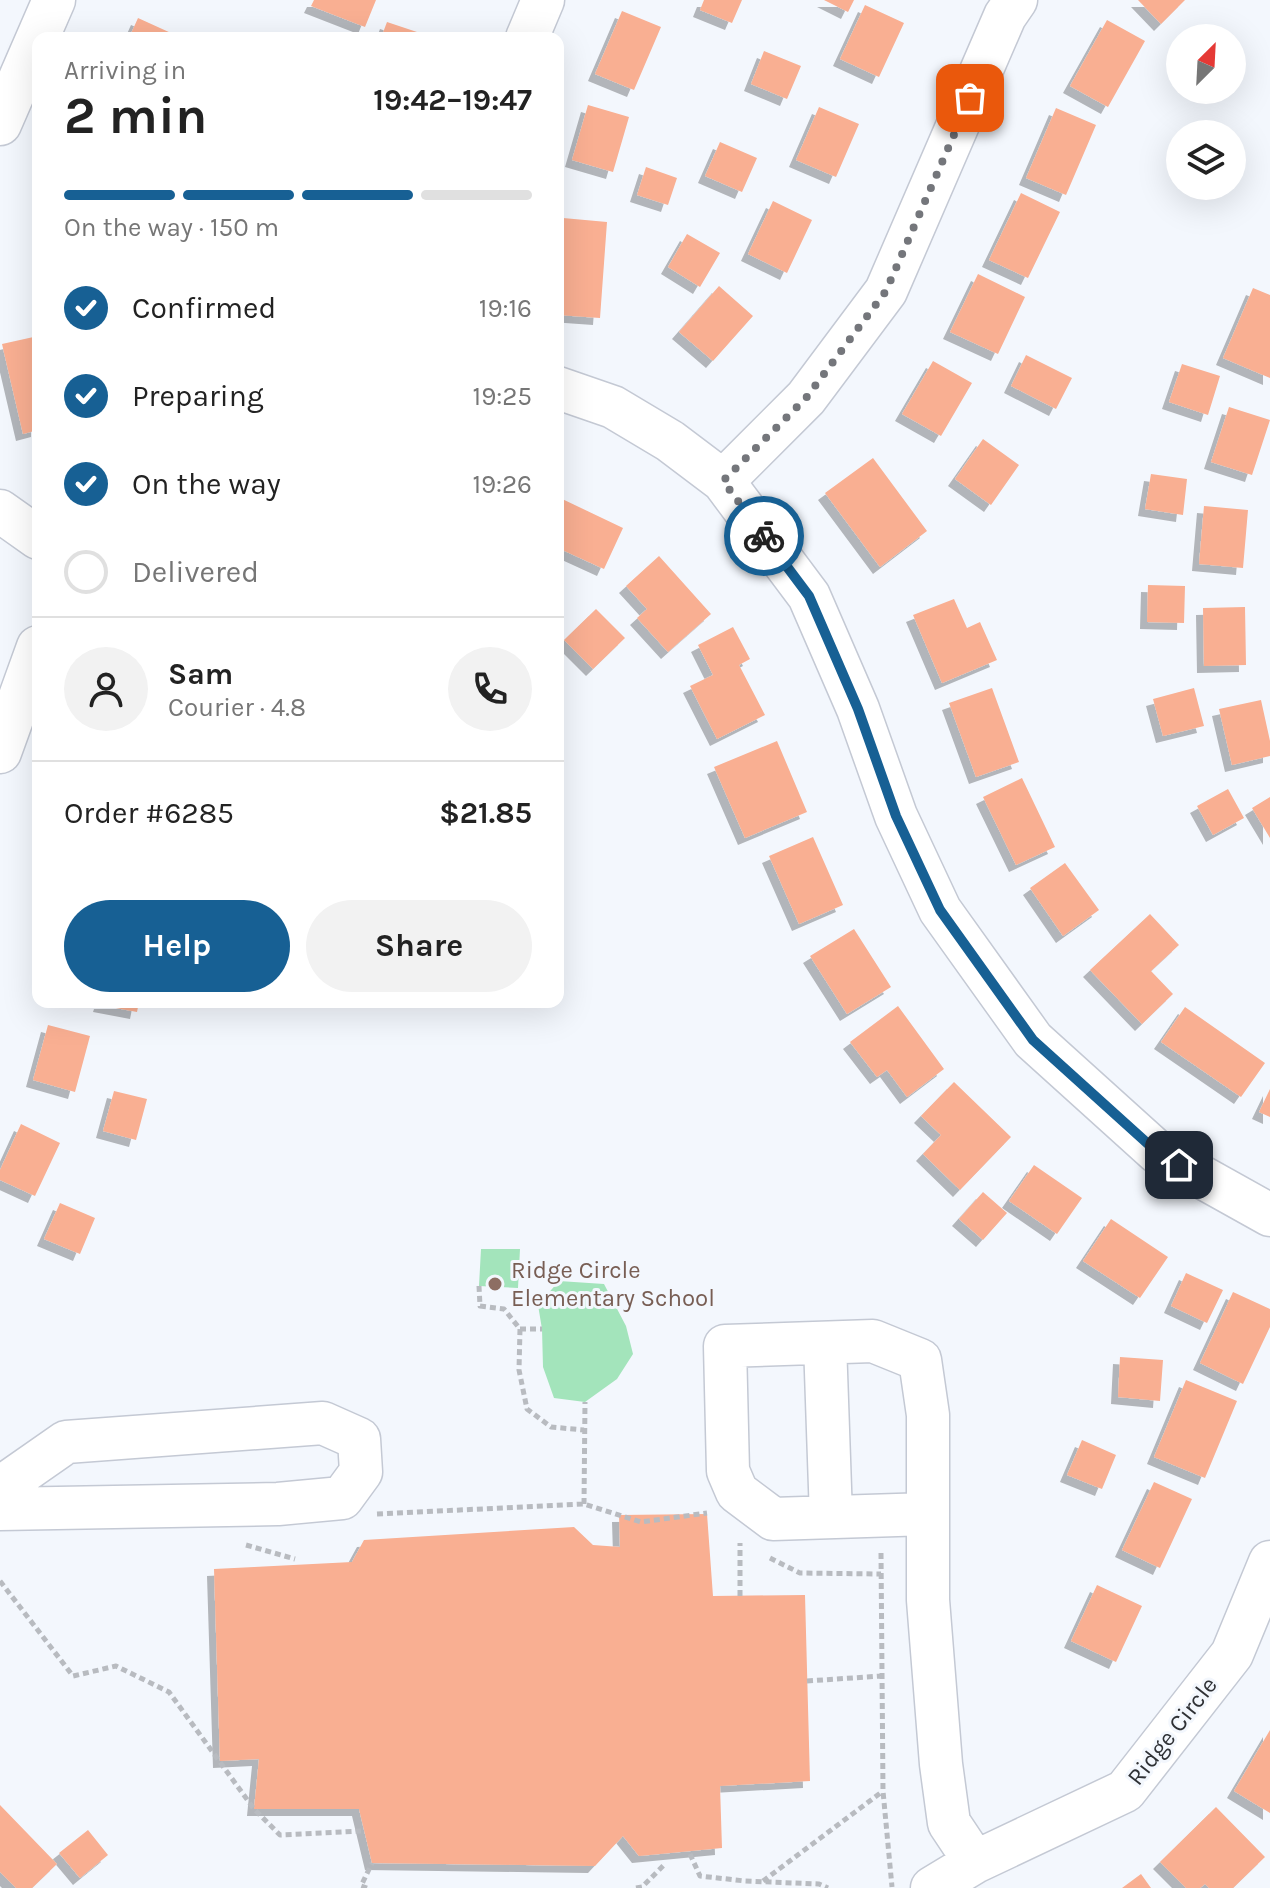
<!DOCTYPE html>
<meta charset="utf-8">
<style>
:root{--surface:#fff;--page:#f2f2f2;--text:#222;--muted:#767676;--line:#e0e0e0;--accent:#176094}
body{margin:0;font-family:Karla,sans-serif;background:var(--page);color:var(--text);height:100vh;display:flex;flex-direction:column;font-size:30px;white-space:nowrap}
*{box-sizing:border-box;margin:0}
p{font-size:26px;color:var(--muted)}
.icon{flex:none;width:44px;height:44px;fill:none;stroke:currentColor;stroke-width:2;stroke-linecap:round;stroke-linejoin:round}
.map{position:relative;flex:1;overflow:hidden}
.drawer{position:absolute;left:32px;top:32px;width:532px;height:976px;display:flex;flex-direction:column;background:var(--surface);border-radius:16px;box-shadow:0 8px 32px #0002}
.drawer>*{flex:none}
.needle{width:52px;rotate:24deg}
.controls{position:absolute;left:1166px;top:24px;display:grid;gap:16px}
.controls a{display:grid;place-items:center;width:80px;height:80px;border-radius:50%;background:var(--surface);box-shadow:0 8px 32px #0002;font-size:40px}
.pin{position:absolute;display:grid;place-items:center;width:68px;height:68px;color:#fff;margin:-34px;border-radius:16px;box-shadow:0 4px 12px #0006}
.courier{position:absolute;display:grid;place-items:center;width:80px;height:80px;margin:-40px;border:6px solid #176094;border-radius:50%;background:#fff;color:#222;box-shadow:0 2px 10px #0007}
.headline em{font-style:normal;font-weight:700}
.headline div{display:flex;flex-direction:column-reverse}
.headline{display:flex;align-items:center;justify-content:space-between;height:136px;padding:0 32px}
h1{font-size:52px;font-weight:700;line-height:60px}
.bar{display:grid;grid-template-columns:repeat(4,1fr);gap:12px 8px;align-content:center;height:96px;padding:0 32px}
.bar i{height:10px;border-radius:6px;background:var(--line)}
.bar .selected{background:var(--accent)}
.bar p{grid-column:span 4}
.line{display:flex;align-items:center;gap:20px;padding:0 32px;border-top:2px solid var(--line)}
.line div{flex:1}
.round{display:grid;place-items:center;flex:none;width:84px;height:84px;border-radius:42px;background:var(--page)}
ol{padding:0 32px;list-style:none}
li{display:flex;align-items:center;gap:24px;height:88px}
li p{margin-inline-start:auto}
li .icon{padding:8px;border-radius:50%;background:var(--accent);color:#fff;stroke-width:4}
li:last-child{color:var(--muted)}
li i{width:44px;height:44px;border:4px solid var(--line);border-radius:50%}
.button{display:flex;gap:16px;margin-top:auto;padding:16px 32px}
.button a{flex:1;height:92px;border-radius:48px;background:var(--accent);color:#fff;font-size:32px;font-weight:700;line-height:92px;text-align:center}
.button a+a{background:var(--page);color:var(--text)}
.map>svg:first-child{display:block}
</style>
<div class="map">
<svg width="1270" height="1888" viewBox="0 0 1270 1888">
<defs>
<filter id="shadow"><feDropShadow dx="-7" dy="7" stdDeviation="0" flood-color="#0004"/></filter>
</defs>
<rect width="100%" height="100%" fill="#f3f7fd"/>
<path fill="#a3e4bb" d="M481,1249H520L518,1288L479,1286Z
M559,1281L604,1284L626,1326L633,1354L617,1379L585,1402L554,1398L543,1367L542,1329L538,1305Z"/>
<path fill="#f9af92" filter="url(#shadow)" d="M314,0H376L365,27L311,6Z
M704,0H742L732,23L700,10Z
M824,0H854L848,12Z
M1138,0H1185L1161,24Z
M865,5L904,23L879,77L840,59Z
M622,11L661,27L634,90L595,74Z
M138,18L182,38H129Z
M1107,20L1145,41L1108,107L1070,86Z
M387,22L432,37V38H381Z
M764,51L801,66L787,99L751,84Z
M588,105L629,117L613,172L572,160Z
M819,107L859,124L836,177L796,160Z
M1056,108L1096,125L1066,195L1026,178Z
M720,142L757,158L742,192L705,176Z
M646,167L677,178L668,205L637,195Z
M1021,193L1060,212L1028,278L989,260Z
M773,201L812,220L787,273L748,254Z
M563,218L607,222L600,318L558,315Z
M687,234L720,253L700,287L668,267Z
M978,274L1025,297L998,354L950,332Z
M719,286L753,316L713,361L679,332Z
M1253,288L1270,295V378L1223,358Z
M38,336V430L23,434L2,344Z
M1026,355L1072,378L1056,409L1011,386Z
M933,361L972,383L941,436L902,414Z
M1182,364L1220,376L1208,415L1169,402Z
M1229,407L1270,420L1252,475L1211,462Z
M983,439L1019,465L991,505L955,479Z
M873,458L927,531L880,567L825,493Z
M1151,474L1187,479L1183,515L1145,509Z
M558,497L623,528L604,569L558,548Z
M1204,506L1248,510L1243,568L1199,564Z
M659,556L711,614L668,652L637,618L647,609L626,586Z
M1148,585L1185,586L1184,623L1147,622Z
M954,599L967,628L980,622L997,660L942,683L913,615Z
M1245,607L1246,665L1204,666L1203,608Z
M596,609L625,638L593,669L564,640Z
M733,627L750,659L739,665L765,715L717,739L690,686L713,675L698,645Z
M992,688L1019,762L976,777L949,703Z
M1194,688L1204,726L1163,736L1153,699Z
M1261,700L1270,741V756L1232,765L1219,709Z
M777,741L807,812L745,838L714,767Z
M1022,778L1055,847L1016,865L983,797Z
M1228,789L1244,818L1213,835L1197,806Z
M1270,797V838L1252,808Z
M813,837L843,905L799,924L769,856Z
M1065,863L1099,910L1063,936L1030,888Z
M1150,914L1179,945L1151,971L1173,994L1142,1024L1090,970Z
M854,929L891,987L847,1014L810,956Z
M101,1002H139L137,1012L100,1005Z
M898,1006L944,1069L907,1097L887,1070L877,1077L850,1042Z
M1185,1007L1265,1063L1241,1097L1161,1042Z
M48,1025L90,1036L75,1092L33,1080Z
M954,1082L1011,1137L960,1190L923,1154L941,1135L921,1116Z
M1270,1089V1117L1259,1112Z
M114,1091L147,1099L136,1140L103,1131Z
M21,1124L60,1143L35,1196L0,1180V1170Z
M1034,1165L1082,1198L1057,1234L1009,1201Z
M983,1192L1007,1213L983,1240L959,1219Z
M60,1203L95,1218L80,1254L44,1239Z
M1111,1219L1168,1257L1140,1298L1083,1261Z
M1186,1273L1223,1290L1207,1323L1171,1306Z
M1233,1292L1270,1309V1327L1243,1384L1200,1363Z
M1120,1357L1163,1360L1160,1401L1118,1397Z
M1186,1380L1237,1401L1205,1478L1154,1457Z
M1082,1440L1116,1455L1102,1489L1067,1475Z
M1154,1482L1192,1499L1160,1568L1122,1550Z
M707,1514L713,1596L805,1595L810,1781L720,1786L722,1848L639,1856L623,1836L595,1866L372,1863L359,1809H254L259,1759L220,1761L214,1569L352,1562L364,1540L574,1527L593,1545L620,1547L619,1515Z
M1097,1585L1142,1606L1116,1662L1071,1641Z
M1270,1730V1813L1234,1791Z
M0,1805L57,1864L32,1888H16L0,1872Z
M1216,1807L1265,1857L1233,1888H1209L1205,1884L1200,1888H1186L1160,1862Z
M88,1830L108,1855L80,1878L59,1853Z
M1141,1874L1151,1888H1122Z"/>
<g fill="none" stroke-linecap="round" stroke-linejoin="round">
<defs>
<path id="minor" d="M527,38L543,0
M0,124L54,0
M558,388L613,407L670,441L723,481L809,596L858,709L896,816L940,910L1033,1040L1157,1152L1270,1215
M723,481L806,398L886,291L1005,16L1016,0
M0,511L38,538
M0,752L38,647
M825,1343L831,1517
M0,1488L66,1442L323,1423L359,1439L361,1472L342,1498L278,1504L0,1509
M928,1514L773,1519L737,1492L728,1471L725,1346L873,1341L920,1360L928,1415V1600L941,1764L949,1823L975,1862
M932,1888L975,1862L1125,1791L1232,1654L1270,1562"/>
</defs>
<use href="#minor" stroke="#c4c9d4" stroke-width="45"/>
<path stroke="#b8bbc0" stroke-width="5" stroke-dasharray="6 4" stroke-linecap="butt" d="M479,1286L480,1306L504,1309L520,1329L519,1370L527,1409L551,1427L584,1430
M520,1329H542
M584,1504L585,1402
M377,1514L584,1504L641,1522L707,1513
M246,1545L295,1559
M881,1553L883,1791L892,1887
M770,1558L800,1573L881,1574
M0,1581L73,1676L116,1666L169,1692L254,1809L280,1835L361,1831
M740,1596V1543
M807,1681L882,1676
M690,1854L700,1876L745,1881L819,1884L828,1888
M763,1881L883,1791
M367,1888L361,1886L372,1863
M636,1888L642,1887L666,1863"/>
<use href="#minor" stroke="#fff" stroke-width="42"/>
</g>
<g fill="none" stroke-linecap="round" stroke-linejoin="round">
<path stroke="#74767b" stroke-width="8" stroke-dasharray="0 14.4" d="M764,536L723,481L806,398L886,291L970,98"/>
<path stroke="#176094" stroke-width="10" d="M764,536L809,596L858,709L896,816L940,910L1033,1040L1157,1152L1179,1165"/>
</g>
<circle fill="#8d6e63" stroke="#f3f7fd" stroke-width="3" cx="495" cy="1284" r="8"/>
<g text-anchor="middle" stroke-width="6" stroke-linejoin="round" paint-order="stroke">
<g font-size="24" fill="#785e54" stroke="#f3f7fd" text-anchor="start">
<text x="511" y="1278">Ridge Circle<tspan x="511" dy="28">Elementary School</tspan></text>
</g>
<g font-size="24" fill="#2f3135" stroke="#f3f7fd">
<text transform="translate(1172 1731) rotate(-52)" y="8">Ridge Circle</text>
</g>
</g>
</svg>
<div class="controls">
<a><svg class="needle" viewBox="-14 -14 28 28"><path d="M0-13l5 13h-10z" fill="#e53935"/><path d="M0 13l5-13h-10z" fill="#767676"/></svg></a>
<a><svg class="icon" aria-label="layers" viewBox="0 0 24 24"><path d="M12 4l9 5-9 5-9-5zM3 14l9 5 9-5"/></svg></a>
</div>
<div class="pin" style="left:970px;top:98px;background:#ea580c"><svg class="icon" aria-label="bag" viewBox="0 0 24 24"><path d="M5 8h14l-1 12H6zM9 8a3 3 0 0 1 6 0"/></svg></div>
<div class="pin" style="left:1179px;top:1165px;background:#1f2937"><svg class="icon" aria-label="home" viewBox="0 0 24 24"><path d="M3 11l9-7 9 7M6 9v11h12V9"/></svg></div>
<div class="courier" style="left:764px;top:536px"><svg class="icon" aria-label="bike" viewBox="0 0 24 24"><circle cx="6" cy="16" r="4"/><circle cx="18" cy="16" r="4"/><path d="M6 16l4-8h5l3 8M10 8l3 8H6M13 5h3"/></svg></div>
<section class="drawer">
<div class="headline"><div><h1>2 min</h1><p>Arriving in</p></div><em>19:42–19:47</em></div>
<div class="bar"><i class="selected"></i><i class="selected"></i><i class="selected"></i><i></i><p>On the way · 150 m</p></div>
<ol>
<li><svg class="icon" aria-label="check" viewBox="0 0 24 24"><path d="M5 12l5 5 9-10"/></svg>Confirmed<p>19:16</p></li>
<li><svg class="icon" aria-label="check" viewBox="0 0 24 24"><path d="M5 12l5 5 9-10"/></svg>Preparing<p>19:25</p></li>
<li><svg class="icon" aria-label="check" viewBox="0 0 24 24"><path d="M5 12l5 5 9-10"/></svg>On the way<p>19:26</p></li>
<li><i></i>Delivered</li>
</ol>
<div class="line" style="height:144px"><a class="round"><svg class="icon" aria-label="person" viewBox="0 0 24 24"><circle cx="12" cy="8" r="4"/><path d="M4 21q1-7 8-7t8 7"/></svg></a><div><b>Sam</b><p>Courier · 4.8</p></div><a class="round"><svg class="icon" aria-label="phone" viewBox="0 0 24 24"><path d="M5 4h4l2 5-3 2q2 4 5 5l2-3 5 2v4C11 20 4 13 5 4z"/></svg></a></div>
<div class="line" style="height:104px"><div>Order #6285</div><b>$21.85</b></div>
<div class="button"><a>Help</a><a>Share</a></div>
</section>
</div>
